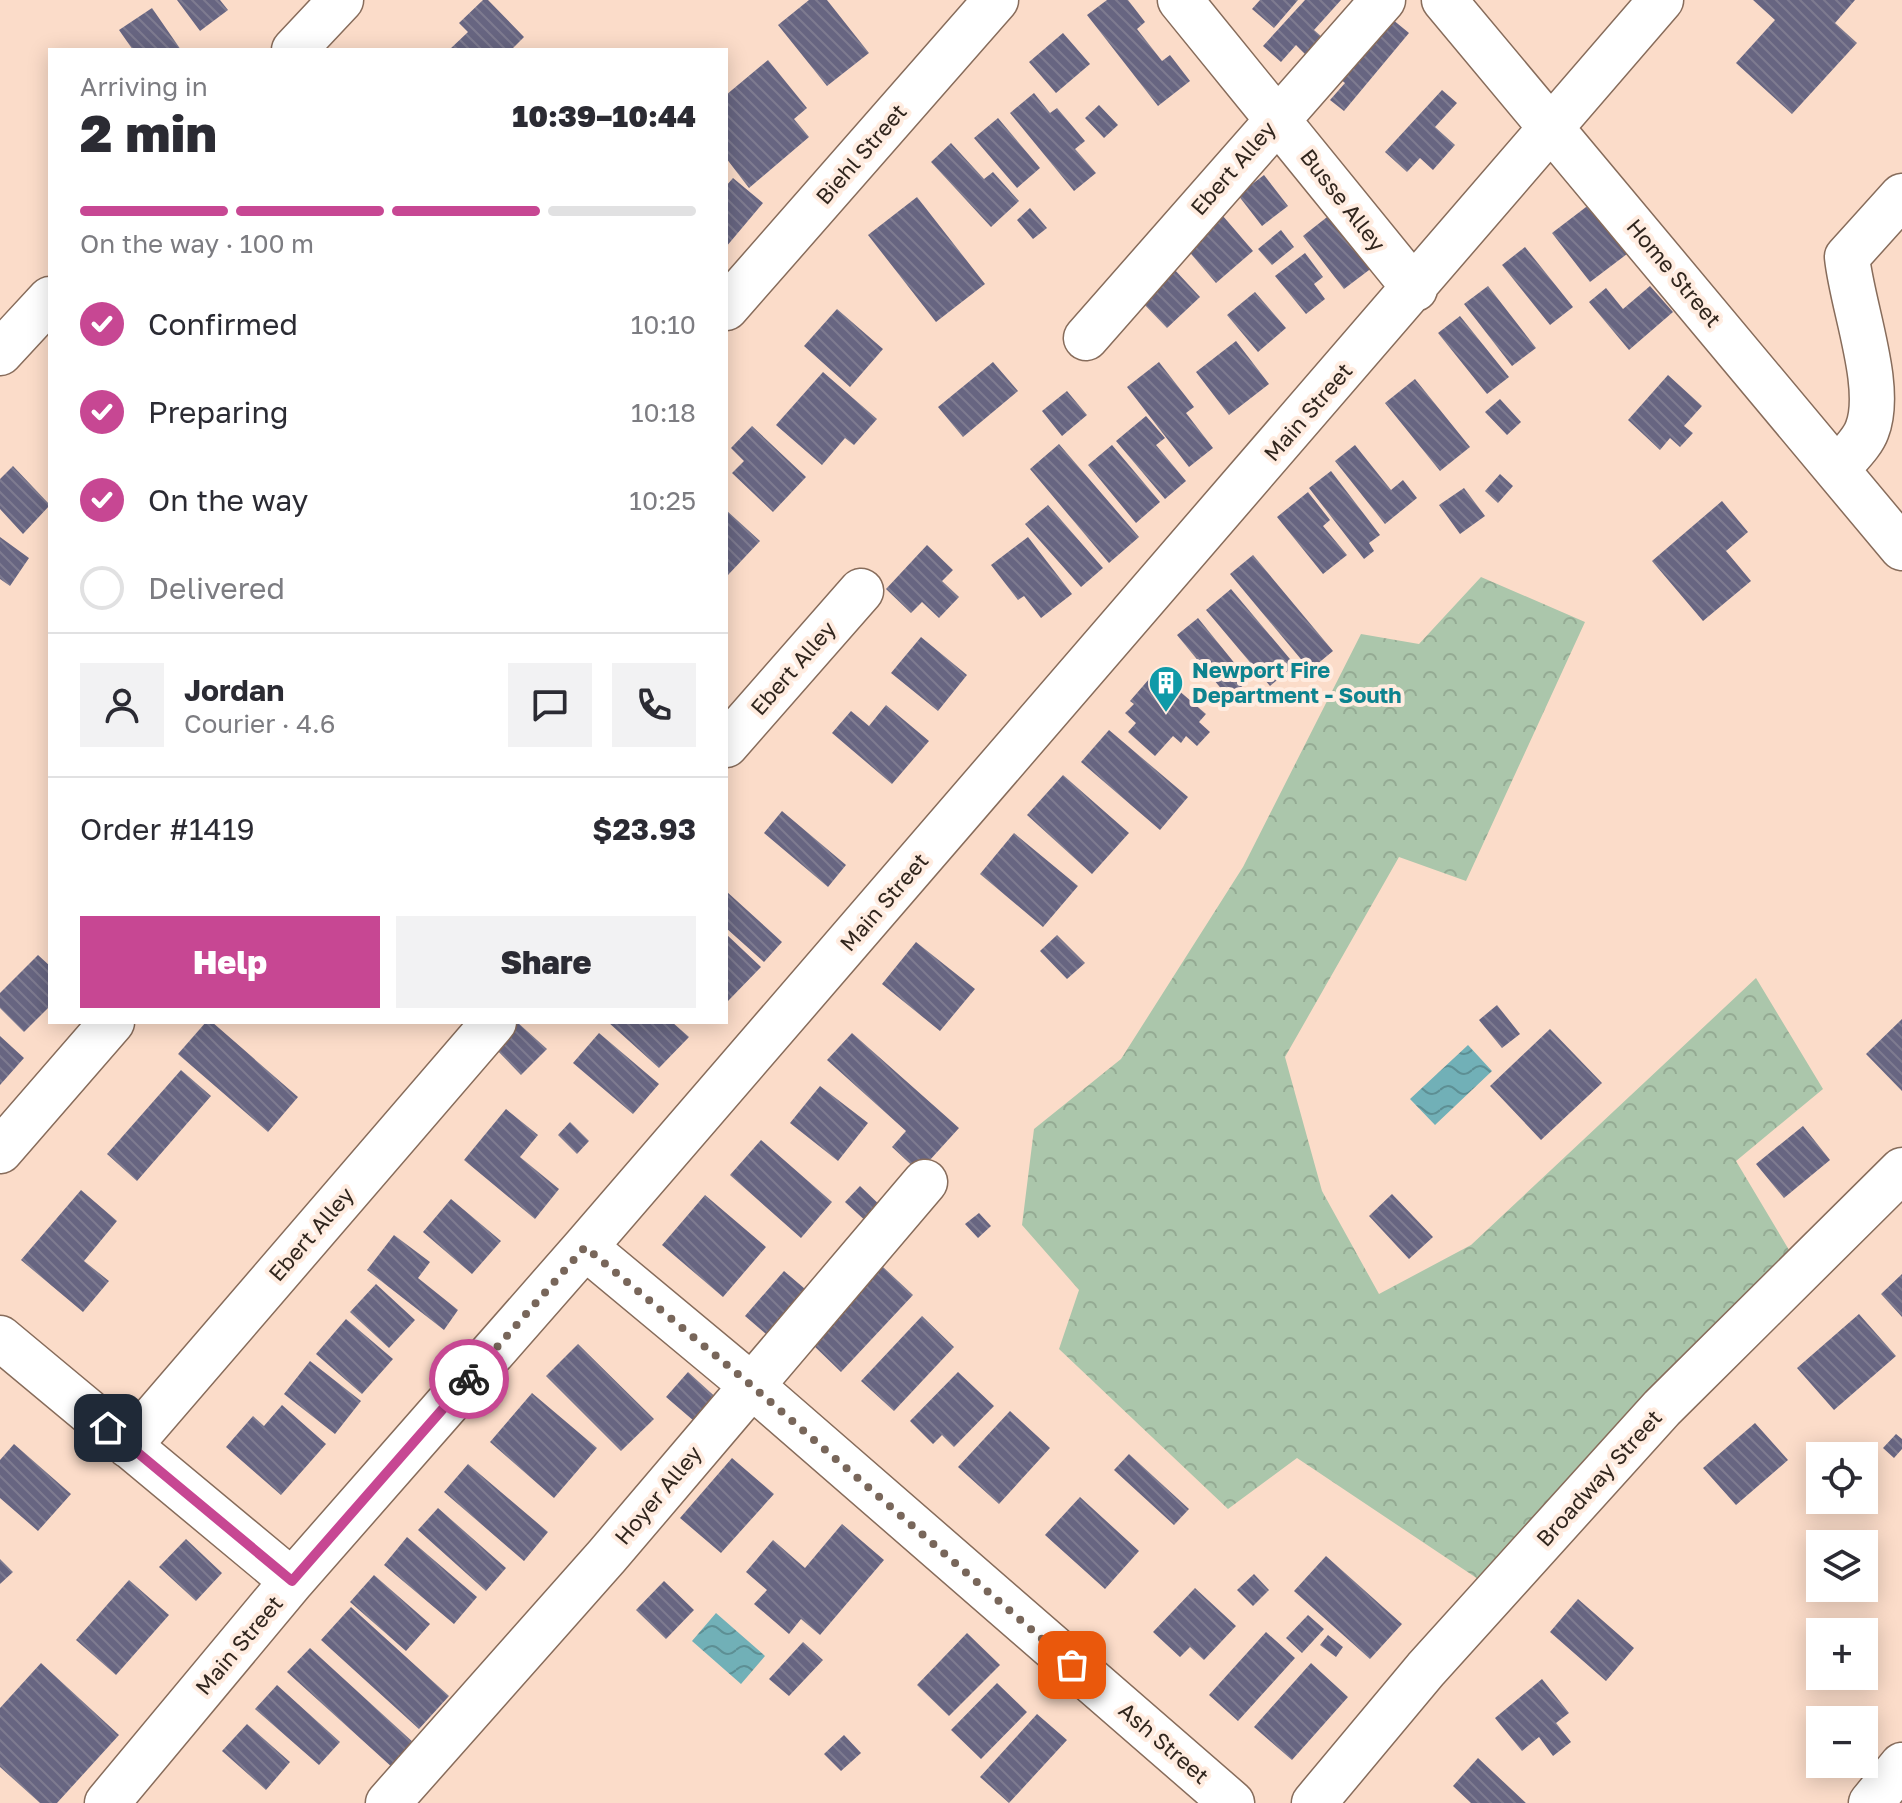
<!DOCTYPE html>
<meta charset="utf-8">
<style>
:root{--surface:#fff;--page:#f2f2f3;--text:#2b2b33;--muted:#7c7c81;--line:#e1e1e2;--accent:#c74793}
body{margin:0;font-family:"Golos Text",sans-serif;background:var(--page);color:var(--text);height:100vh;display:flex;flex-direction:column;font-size:30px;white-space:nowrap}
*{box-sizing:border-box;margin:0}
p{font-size:26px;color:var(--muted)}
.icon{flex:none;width:44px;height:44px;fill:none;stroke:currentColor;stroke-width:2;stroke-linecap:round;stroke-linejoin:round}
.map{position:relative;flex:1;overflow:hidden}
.panel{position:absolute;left:48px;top:48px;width:680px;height:976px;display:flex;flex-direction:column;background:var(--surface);border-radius:0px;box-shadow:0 4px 20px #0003}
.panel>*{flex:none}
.tools{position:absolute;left:1806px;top:1442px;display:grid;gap:16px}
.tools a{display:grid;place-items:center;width:72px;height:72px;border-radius:0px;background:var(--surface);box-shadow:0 4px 20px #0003;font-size:40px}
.pin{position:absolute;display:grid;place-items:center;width:68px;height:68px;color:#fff;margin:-34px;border-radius:16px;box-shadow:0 4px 12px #0006}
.courier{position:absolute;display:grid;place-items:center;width:80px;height:80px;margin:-40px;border:6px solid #c74793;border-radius:50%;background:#fff;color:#222;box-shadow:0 2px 10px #0007}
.headline em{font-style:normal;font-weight:800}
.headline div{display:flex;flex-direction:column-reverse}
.headline{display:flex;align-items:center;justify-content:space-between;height:136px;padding:0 32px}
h1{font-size:52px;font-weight:800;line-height:60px}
.bar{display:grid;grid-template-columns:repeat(4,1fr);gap:12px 8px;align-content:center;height:96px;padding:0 32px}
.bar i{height:10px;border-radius:6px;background:var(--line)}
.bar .on{background:var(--accent)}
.bar p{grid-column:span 4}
.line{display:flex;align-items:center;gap:20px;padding:0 32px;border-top:2px solid var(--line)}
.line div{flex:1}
.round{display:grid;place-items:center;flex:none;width:84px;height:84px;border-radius:0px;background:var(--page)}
ol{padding:0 32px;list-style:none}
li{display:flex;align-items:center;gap:24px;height:88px}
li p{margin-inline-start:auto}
li .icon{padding:8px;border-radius:50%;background:var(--accent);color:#fff;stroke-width:4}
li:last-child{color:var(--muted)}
li i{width:44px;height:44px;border:4px solid var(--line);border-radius:50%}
.primary-button{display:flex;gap:16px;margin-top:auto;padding:16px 32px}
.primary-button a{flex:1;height:92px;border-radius:0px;background:var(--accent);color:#fff;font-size:32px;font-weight:800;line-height:92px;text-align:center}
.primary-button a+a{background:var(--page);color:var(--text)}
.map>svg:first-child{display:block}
</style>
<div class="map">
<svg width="1902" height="1803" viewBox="0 0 1902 1803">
<defs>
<pattern id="forest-crowns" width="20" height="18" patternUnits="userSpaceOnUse" patternTransform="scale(2)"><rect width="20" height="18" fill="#abc6ab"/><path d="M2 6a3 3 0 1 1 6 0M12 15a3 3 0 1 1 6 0" fill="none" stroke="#94aa93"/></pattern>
<pattern id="water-waves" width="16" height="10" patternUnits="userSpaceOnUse" patternTransform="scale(2)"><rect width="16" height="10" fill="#71b0b7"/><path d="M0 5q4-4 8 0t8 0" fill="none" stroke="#5d8f94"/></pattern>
<pattern id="building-back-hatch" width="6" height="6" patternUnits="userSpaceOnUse" patternTransform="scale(2)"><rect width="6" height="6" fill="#676581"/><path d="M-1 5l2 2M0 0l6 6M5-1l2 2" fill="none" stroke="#7e7b90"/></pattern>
</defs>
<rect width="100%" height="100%" fill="#fbdcc9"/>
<path fill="url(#forest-crowns)" d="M1481,577L1585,622L1466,881L1399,857L1285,1057L1322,1191L1379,1294L1471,1245L1756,978L1823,1089L1736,1161L1801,1270L1496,1591L1297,1458L1228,1509L1059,1349L1079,1290L1022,1225L1034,1129L1121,1059L1243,867L1361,634L1419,644Z"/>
<path fill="url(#water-waves)" d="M1468,1045L1492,1071L1435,1125L1410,1099Z
M716,1613L765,1656L741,1684L692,1641Z"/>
<path fill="url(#building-back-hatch)" d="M177,0H220L228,10L200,31Z
M483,0H488L524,37L511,50H449L468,32L459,23Z
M809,0H827L869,53L827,86L778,25Z
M1107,0H1128L1145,22L1137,29L1162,61L1170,55L1190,81L1158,106L1087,15Z
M1260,0H1298L1274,28L1252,9Z
M1305,0H1341L1314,30L1323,38L1307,56L1296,45L1281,62L1263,46Z
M1753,0H1855L1835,23L1857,43L1792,114L1736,63L1775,20Z
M152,8L181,50H133L119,30Z
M1381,10L1409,33L1344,111L1330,100L1345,83L1330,71Z
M1063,33L1090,64L1056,93L1029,62Z
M768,60L807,108L794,119L809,137L749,188L726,158V95Z
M1442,90L1457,103L1435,127L1455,145L1433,170L1420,158L1407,172L1385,152Z
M1034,93L1050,113L1057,108L1085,141L1075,149L1096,173L1074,191L1010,113Z
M1099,105L1118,125L1104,138L1085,118Z
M998,118L1040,168L1017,188L974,138Z
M951,143L984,179L993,172L1019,201L991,227L931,162Z
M1264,175L1288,206L1262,226L1238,195Z
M733,178L763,203L726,247V186Z
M917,197L985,284L936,322L868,235Z
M1590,204L1627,254L1590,282L1552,233Z
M1030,208L1047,228L1033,239L1017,220Z
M1217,209L1253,251L1216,283L1180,241Z
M1336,210L1377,264L1344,289L1303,236Z
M1281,230L1294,247L1272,265L1258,249Z
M1525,247L1573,307L1550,325L1502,265Z
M1305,253L1323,277L1314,284L1325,299L1306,314L1275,276Z
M1174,269L1200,297L1167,328L1141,301Z
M1488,286L1536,348L1512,366L1464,304Z
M1650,286L1673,312L1629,350L1589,302L1606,288L1623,309Z
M1255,292L1286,328L1258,352L1227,315Z
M837,309L883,349L850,387L804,346Z
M1460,316L1509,377L1487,394L1438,333Z
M1236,341L1269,384L1229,415L1196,372Z
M993,362L1018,391L963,437L938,407Z
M1159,362L1194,407L1186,413L1213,448L1189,467L1127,387Z
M823,372L877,419L854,445L845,438L822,465L776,425Z
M1668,375L1702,406L1684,426L1693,433L1680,447L1670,438L1660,450L1628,420Z
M1415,379L1470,447L1440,471L1385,403Z
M1067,391L1087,415L1062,436L1042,411Z
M1500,399L1521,422L1507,435L1485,412Z
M1146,416L1165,438L1156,445L1186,481L1165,499L1116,441Z
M752,426L806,477L773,512L732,473L744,461L731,448Z
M1059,444L1139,537L1109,563L1030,469Z
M1112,445L1160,502L1136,523L1088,465Z
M1355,445L1391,490L1403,480L1417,498L1385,524L1335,461Z
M13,466L50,505L23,534L0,509V479Z
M1331,471L1380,535L1369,543L1374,551L1364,559L1309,488Z
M1500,474L1513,486L1498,503L1485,491Z
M1464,488L1485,516L1460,534L1439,505Z
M1308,492L1330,520L1323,526L1347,555L1323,574L1277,517Z
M1722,501L1748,532L1726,551L1751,581L1703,621L1652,561Z
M1048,505L1103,568L1081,587L1025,524Z
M726,510L760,541L728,575L726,573Z
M0,537L29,558L10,586L0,579Z
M1028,537L1072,594L1041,618L1024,596L1018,600L991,565Z
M927,545L953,570L942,581L959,597L939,618L922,602L911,613L886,589Z
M1253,555L1333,651L1310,670L1230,574Z
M1231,589L1295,665L1270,686L1206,610Z
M1198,618L1249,681L1228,697L1177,635Z
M921,637L967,675L938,711L891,673Z
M1156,671L1206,714L1199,722L1210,732L1197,746L1186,736L1181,743L1173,736L1155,756L1128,732L1136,723L1125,713L1134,704L1130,701Z
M886,705L929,741L892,784L832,733L851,711L869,726Z
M1109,730L1188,797L1160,830L1081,762Z
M1063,775L1129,833L1092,874L1027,815Z
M782,811L846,865L828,887L764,833Z
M1014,833L1078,886L1043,927L980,874Z
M726,891L782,942L764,962L726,928Z
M726,934L761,967L728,1001L726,999Z
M1057,935L1085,963L1067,979L1040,951Z
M916,942L975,989L940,1031L882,984Z
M38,955L50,966V1006L24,1032L0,1008V993Z
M1497,1005L1520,1034L1502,1048L1479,1020Z
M1902,1019V1091L1866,1054Z
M206,1022H212L298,1097L268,1132L178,1054Z
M517,1022L547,1049L521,1075L493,1046Z
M608,1022H672L689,1037L659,1068Z
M1550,1029L1602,1083L1541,1140L1490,1086Z
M599,1033L659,1084L633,1114L573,1063Z
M852,1033L959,1128L919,1172L892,1147L906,1131L827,1060Z
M0,1036L24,1058L0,1085Z
M181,1070L211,1096L137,1181L107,1154Z
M820,1086L868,1123L838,1161L790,1123Z
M506,1109L538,1135L520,1157L559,1189L535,1219L464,1160Z
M570,1122L589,1141L577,1154L558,1135Z
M1803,1126L1830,1160L1784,1198L1756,1164Z
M761,1140L832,1202L801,1238L730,1175Z
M860,1186L883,1208L869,1224L845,1202Z
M81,1190L117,1221L84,1261L109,1281L83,1312L21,1260Z
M1392,1194L1433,1237L1409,1259L1369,1216Z
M705,1195L766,1247L723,1297L662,1245Z
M451,1199L501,1241L472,1274L423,1232Z
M979,1213L991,1226L978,1238L965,1224Z
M394,1235L430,1262L418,1278L458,1310L444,1330L367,1270Z
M883,1267L913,1295L841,1372L811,1343Z
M784,1271L812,1295L773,1340L745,1316Z
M1902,1274V1317L1881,1294Z
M376,1284L415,1320L389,1348L350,1312Z
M1859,1314L1896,1356L1834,1410L1797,1368Z
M922,1316L954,1347L894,1411L861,1381Z
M346,1319L393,1359L362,1394L316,1354Z
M578,1344L654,1419L621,1451L546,1376Z
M310,1361L361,1401L335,1434L284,1394Z
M688,1372L722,1403L701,1427L666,1397Z
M958,1372L994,1406L954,1447L942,1435L933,1444L910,1421Z
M532,1393L597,1448L554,1498L490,1442Z
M282,1405L326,1444L281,1495L226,1447L253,1416L264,1426Z
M1010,1411L1050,1448L999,1504L958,1467Z
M1755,1423L1788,1460L1736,1505L1703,1468Z
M1896,1434L1902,1439V1449L1894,1458L1883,1448Z
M14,1444L71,1494L38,1531L0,1498V1460Z
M1129,1454L1189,1509L1174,1525L1114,1470Z
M732,1458L774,1494L721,1553L680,1518Z
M468,1464L548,1532L524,1561L444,1492Z
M1080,1497L1139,1551L1105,1589L1045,1535Z
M438,1508L506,1568L486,1591L418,1530Z
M842,1524L884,1560L820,1635L801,1619L789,1634L754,1604L767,1590L746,1572L773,1540L805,1568Z
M407,1537L477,1597L454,1624L384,1565Z
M186,1539L222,1573L196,1601L159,1567Z
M1326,1556L1402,1624L1370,1659L1294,1591Z
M0,1559L13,1572L0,1584Z
M1254,1574L1269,1590L1253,1606L1237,1590Z
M374,1575L430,1624L406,1651L350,1602Z
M129,1580L169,1615L116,1675L76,1640Z
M664,1581L694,1610L666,1639L636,1610Z
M1195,1588L1236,1626L1204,1660L1190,1647L1180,1657L1153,1632Z
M1578,1599L1634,1648L1606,1681L1550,1632Z
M351,1607L449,1696L419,1729L321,1640Z
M1308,1615L1324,1629L1302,1653L1286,1638Z
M1266,1632L1295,1658L1238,1721L1209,1695Z
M967,1633L1000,1665L949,1716L917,1685Z
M1328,1635L1343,1647L1336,1657L1320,1645Z
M803,1642L823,1660L789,1696L769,1679Z
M310,1648L415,1744L393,1768L287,1672Z
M41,1663L119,1735L57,1803H40L0,1767V1708Z
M1311,1663L1348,1697L1292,1760L1254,1727Z
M1542,1679L1569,1713L1556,1723L1571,1742L1553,1756L1539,1737L1522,1751L1495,1718Z
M997,1683L1027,1712L981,1759L951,1730Z
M277,1685L340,1742L319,1765L255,1709Z
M1037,1714L1067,1740L1009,1803L980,1777Z
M247,1724L290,1762L266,1790L222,1751Z
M844,1735L861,1753L841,1771L824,1754Z
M1478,1758L1526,1803H1471L1453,1786Z"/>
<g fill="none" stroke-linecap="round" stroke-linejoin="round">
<defs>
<path id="minor" d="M1180,0L1415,289
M1444,0L1902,548
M294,50L341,0
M726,308L996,0
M1086,338L1383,0
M0,353L50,299
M1837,470C1846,458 1862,444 1867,430C1884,387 1852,306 1847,257L1902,196
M726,745L861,591
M0,1151L112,1022
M585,1247L751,1385L1232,1803
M0,1338L292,1581
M129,1446L494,1022
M107,1803L292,1581L585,1247L1661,0
M388,1803L607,1556L925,1182
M1314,1803L1426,1669L1662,1408L1902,1170
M1871,1803L1902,1765"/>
</defs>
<use href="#minor" stroke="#876c5b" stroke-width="47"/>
<use href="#minor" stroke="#fff" stroke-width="44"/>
</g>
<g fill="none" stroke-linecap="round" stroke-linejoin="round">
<path stroke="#78665a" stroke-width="8" stroke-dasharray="0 14.4" d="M469,1379L585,1247L751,1385L1072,1665"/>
<path stroke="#c74793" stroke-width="10" d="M108,1428L292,1581L469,1379"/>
</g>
<defs>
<symbol id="building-pin" viewBox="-11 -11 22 30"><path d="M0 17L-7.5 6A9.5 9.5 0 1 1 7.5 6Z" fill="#0f9aa8" stroke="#ffece0"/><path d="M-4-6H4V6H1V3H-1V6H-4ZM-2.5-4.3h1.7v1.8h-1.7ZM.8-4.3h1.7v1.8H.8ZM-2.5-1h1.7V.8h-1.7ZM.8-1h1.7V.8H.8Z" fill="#fff"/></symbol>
</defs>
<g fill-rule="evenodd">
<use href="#building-pin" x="1146" y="663" width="40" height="54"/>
</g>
<g text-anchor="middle" stroke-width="8" stroke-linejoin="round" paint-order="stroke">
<g font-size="22" fill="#31261e" stroke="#ffece0">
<text transform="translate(861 154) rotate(-49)" y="8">Biehl Street</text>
<text transform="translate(1233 168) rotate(-49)" y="8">Ebert Alley</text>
<text transform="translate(1343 200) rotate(52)" y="8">Busse Alley</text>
<text transform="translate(1674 273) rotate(50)" y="8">Home Street</text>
<text transform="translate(1308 412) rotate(-49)" y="8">Main Street</text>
<text transform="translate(793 668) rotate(-49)" y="8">Ebert Alley</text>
<text transform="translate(884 902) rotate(-49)" y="8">Main Street</text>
<text transform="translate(311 1234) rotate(-49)" y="8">Ebert Alley</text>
<text transform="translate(1599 1478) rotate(-48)" y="8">Broadway Street</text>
<text transform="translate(658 1495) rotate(-50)" y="8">Hoyer Alley</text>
<text transform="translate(239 1645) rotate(-50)" y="8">Main Street</text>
<text transform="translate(1164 1743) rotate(41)" y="8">Ash Street</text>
</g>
<g font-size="22" font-weight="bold" fill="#0d838f" stroke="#ffece0" text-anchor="start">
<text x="1192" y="678">Newport Fire<tspan x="1192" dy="25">Department - South</tspan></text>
</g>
</g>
</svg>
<div class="tools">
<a><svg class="icon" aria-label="locate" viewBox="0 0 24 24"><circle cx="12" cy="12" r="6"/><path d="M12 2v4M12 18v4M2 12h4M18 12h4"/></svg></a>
<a><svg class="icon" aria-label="layers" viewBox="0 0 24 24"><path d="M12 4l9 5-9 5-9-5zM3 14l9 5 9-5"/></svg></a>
<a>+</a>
<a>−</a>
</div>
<div class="pin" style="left:1072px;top:1665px;background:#ea580c"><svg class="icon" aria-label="bag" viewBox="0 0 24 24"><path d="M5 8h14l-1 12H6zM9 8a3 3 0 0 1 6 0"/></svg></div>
<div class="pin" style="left:108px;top:1428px;background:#1f2937"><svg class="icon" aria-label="home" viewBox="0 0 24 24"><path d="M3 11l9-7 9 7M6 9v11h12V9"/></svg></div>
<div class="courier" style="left:469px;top:1379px"><svg class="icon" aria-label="bike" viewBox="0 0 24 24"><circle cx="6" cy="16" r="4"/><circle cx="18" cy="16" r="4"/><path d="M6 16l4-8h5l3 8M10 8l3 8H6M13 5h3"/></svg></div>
<section class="panel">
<div class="headline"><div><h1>2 min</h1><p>Arriving in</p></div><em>10:39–10:44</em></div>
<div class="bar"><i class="on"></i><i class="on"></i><i class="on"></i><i></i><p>On the way · 100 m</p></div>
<ol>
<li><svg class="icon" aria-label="check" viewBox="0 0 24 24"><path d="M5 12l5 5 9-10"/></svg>Confirmed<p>10:10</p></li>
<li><svg class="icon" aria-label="check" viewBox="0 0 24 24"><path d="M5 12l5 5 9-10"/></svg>Preparing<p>10:18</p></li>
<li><svg class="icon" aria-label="check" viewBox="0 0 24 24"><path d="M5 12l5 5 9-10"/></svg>On the way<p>10:25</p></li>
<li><i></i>Delivered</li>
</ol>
<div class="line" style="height:144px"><a class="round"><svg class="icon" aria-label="person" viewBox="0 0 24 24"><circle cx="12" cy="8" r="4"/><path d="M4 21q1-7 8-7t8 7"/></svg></a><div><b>Jordan</b><p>Courier · 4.6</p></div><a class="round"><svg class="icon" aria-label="chat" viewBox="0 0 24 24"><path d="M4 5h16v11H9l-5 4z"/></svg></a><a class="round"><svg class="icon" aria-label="phone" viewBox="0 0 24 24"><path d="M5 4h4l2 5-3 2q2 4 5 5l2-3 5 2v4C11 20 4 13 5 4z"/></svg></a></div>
<div class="line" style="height:104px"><div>Order #1419</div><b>$23.93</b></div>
<div class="primary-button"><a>Help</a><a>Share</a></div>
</section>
</div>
